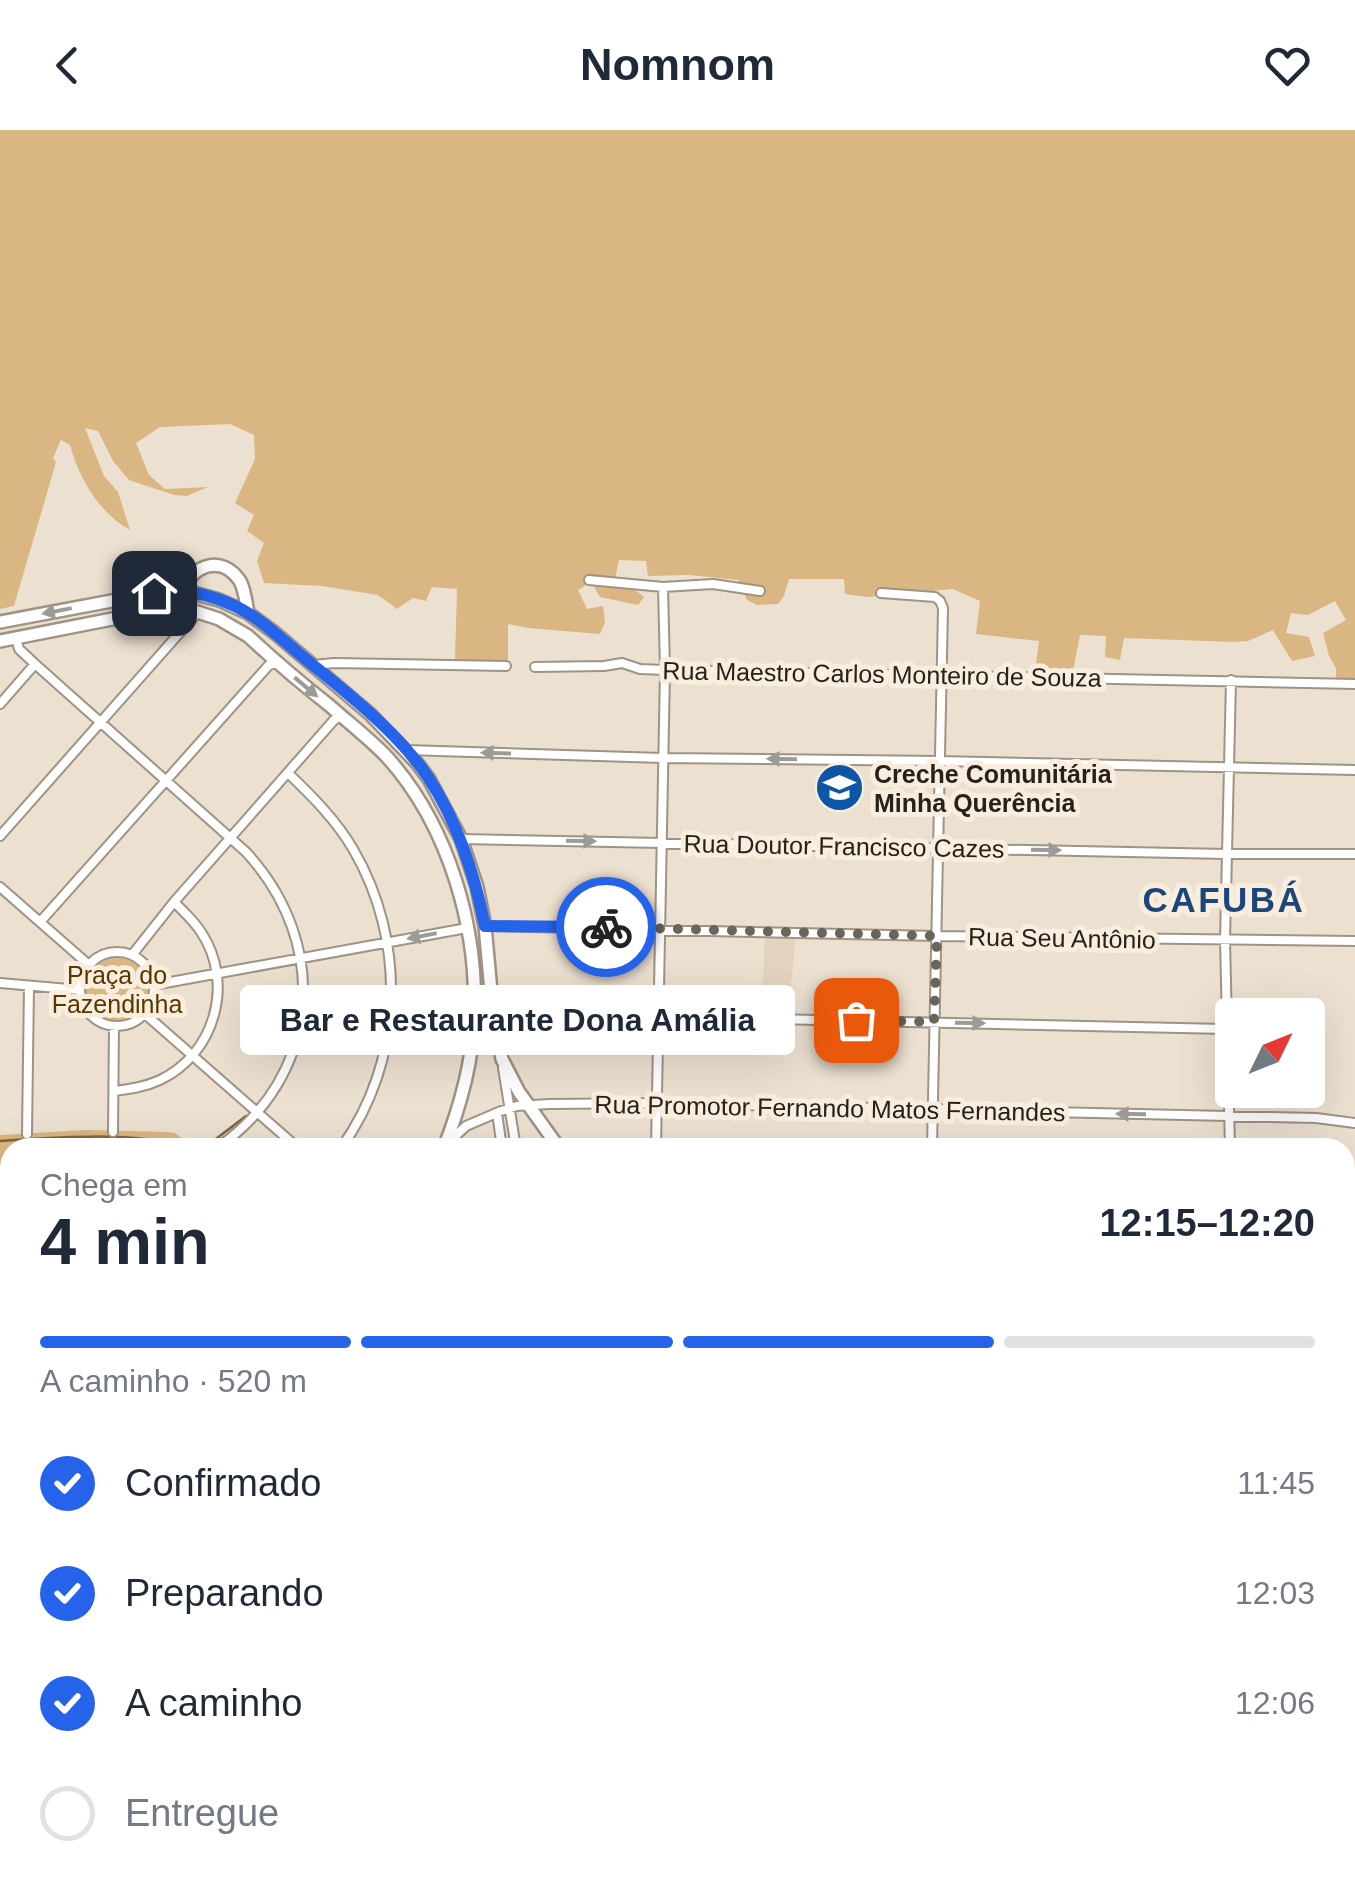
<!DOCTYPE html>
<html lang="pt">
<meta charset="utf-8">
<style>
:root{--surface:#fff;--page:#f6f6f7;--text:#1f2937;--muted:#747a83;--line:#e0e1e3;--accent:#2563eb}
body{margin:0;font-family:Helvetica,sans-serif;background:var(--page);color:var(--text);height:100vh;display:flex;flex-direction:column;font-size:38px;white-space:nowrap}
*{box-sizing:border-box;margin:0}
p{font-size:32px;color:var(--muted)}
.icon{flex:none;width:55px;height:55px;fill:none;stroke:currentColor;stroke-width:2;stroke-linecap:round;stroke-linejoin:round}
.map{position:relative;flex:1;overflow:hidden}
.side{position:absolute;left:0px;top:1008px;width:1355px;height:752px;display:flex;flex-direction:column;background:var(--surface);border-radius:30px 30px 0 0;box-shadow:0 10px 40px #0002}
.side>*{flex:none}
.needle{width:65px;rotate:47deg}
.tools{position:absolute;left:1215px;top:868px;display:grid;gap:20px}
.tools a{display:grid;place-items:center;width:110px;height:110px;border-radius:10px;background:var(--surface);box-shadow:0 10px 40px #0002;font-size:50px}
.pin{position:absolute;display:grid;place-items:center;width:85px;height:85px;color:#fff;margin:-42px;border-radius:20px;box-shadow:0 5px 15px #0006}
.courier{position:absolute;display:grid;place-items:center;width:100px;height:100px;margin:-50px;border:8px solid #2563eb;border-radius:50%;background:#fff;color:#222;box-shadow:0 2px 12px #0007}
.bubble{position:absolute;height:70px;border-radius:10px;background:var(--surface);box-shadow:0 10px 40px #0002;font-size:32px;font-weight:700;line-height:70px;text-align:center}
.head em{font-style:normal;font-weight:700}
.head div{display:flex;flex-direction:column-reverse}
.head{display:flex;align-items:center;justify-content:space-between;height:170px;padding:0 40px}
h1{font-size:65px;font-weight:700;line-height:75px}
.bar{display:grid;grid-template-columns:repeat(4,1fr);gap:15px 10px;align-content:center;height:120px;padding:0 40px}
.bar i{height:12px;border-radius:8px;background:var(--line)}
.bar .current{background:var(--accent)}
.bar p{grid-column:span 4}
ol{padding:0 40px;list-style:none}
li{display:flex;align-items:center;gap:30px;height:110px}
li p{margin-inline-start:auto}
li .icon{padding:10px;border-radius:50%;background:var(--accent);color:#fff;stroke-width:4}
li:last-child{color:var(--muted)}
li i{width:55px;height:55px;border:5px solid var(--line);border-radius:50%}
header{display:flex;justify-content:space-between;align-items:center;height:130px;padding:0 40px;background:var(--surface);font-size:45px;font-weight:700}
.map>svg:first-child{display:block}
</style>
<header><svg class="icon" aria-label="back" viewBox="0 0 24 24"><path d="M15 5l-7 7 7 7"/></svg>Nomnom<svg class="icon" aria-label="heart" viewBox="0 0 24 24"><path d="M12 20l-8-8c-3-5 5-10 8-4 3-6 11-1 8 4z"/></svg></header>
<div class="map">
<svg width="1355" height="1758" viewBox="0 0 1355 1758">
<rect width="100%" height="100%" fill="#ece0d0"/>
<path fill="#e4d3be" d="M765,803L796,805L788,884L762,882Z"/>
<path fill="#dab683" d="M0,0H1355V552L1336,553V538L1329,526L1323,503L1346,490L1335,471L1308,485L1291,483L1286,503L1309,507L1315,526L1292,531L1273,500L1248,511L1234,512L1124,508L1120,530L1105,527L1106,506L1080,505L1073,541L1035,542L1039,511L976,504L980,471L953,459L868,467L845,464L844,449H789L784,466L778,474L757,475L747,470L738,450L689,445L648,446L646,431L619,430L614,453L634,459L644,467L638,475L600,467L591,452L578,460L587,479L603,476L605,493L600,504L528,498L508,494V530H455L457,459L432,457L426,471L413,468L397,479L378,465L322,456L264,453L257,431L264,413L247,401L254,385L235,373L255,329L254,305L230,294L160,297L136,313L149,345L165,359L208,357L187,366L174,365L129,350L113,331L98,301L85,298L104,346L118,362L130,400C99,383 79,348 70,315L61,310L53,328L56,332L14,476L0,479Z
M85 860a32 32 0 1 1 64 0a32 32 0 1 1-64 0Z
M87,1000L168,1002L175,1003L193,1017L10,1018V1175L1,1167L9,1150H0V1005Z
M1352,1538H1355V1729L1345,1697V1548L1352,1547Z"/>
<path fill="#ac803d" stroke="#846433" stroke-width="2.5" d="M0,1150H9V1157L3,1160L1,1167L10,1175V1750H266L270,1758H0Z"/>
<g fill="none" stroke-linecap="round" stroke-linejoin="round">
<path stroke="#846433" stroke-width="2.5" d="M0,1011C37,1008 150,1000 179,1018
M204,1018L246,986"/>
<defs>
<path id="street" d="M589,450L663,457L713,454L760,461
M881,463L935,467L940,471L943,478L932,1018
M16,508L19,519L35,534L246,722C331,814 321,946 217,1018
M313,535L334,533L506,536
M535,537L604,536L622,533L640,539L665,540L1355,554
M0,574L35,534
M407,620L663,628L940,631L1355,640
M288,643C312,666 336,690 353,719C407,811 404,931 341,1018
M0,706L198,482
M461,709L1227,724H1355
M0,757L89,835
M40,792L269,535L277,533
M485,796L937,806L1355,811
M80 859a37 37 0 1 1 74 0a37 37 0 1 1-74 0Z
M132,825L174,772L334,590L341,586
M0,853L80,860
M154,855L467,798
M493,883L1226,899
M145,884L298,1018
M503,938L516,1018
M114,961C130,959 145,957 160,950C215,924 235,853 201,802C194,791 184,782 174,772
M497,983L502,1018
M113,1002L114,896
M27,1004L29,856
M450,1011L466,996L501,981L517,976L549,974L656,973L1316,988L1355,993
M656,1018L665,540L663,457
M1230,1018L1225,810L1231,550
M1345,1065H1355
M1345,1155H1355
M343,1750L344,1758
M406,1750L409,1758
M360,1758L392,1750
M915,1758L916,1750"/>
<path id="secondary" d="M182,460C193,435 222,424 240,451C245,460 246,473 248,483
M0,492L154,463L182,460L219,470L248,483L275,503L370,584L417,633L429,649L461,709L477,757L485,796L493,883L502,929L519,962L559,1018
M0,511L158,480L175,479H188L219,489L248,506C275,531 302,554 330,576C349,593 370,609 387,627C449,696 479,799 474,891C472,934 460,977 444,1018
M1345,1244H1355
M1345,1308L1355,1300
M622,1750L623,1758
M1236,1758V1750
M1256,1758V1750"/>
</defs>
<use href="#street" stroke="#9e9384" stroke-width="12"/>
<use href="#secondary" stroke="#9e9384" stroke-width="16"/>
<use href="#street" stroke="#fff" stroke-width="8"/>
<use href="#secondary" stroke="#fff" stroke-width="11"/>
</g>
<defs><path id="oneway-solid" d="M-6-.8H1V-3.2L6.5 0L1 3.2V.8H-6Z" transform="scale(2.5)"/></defs>
<g fill="#9d9b98">
<use href="#oneway-solid" transform="translate(57 481) rotate(169)"/>
<use href="#oneway-solid" transform="translate(306 557) rotate(40)"/>
<use href="#oneway-solid" transform="translate(496 623) rotate(-178)"/>
<use href="#oneway-solid" transform="translate(782 629) rotate(-179)"/>
<use href="#oneway-solid" transform="translate(581 711) rotate(1)"/>
<use href="#oneway-solid" transform="translate(1046 720) rotate(1)"/>
<use href="#oneway-solid" transform="translate(422 806) rotate(169)"/>
<use href="#oneway-solid" transform="translate(970 893) rotate(1)"/>
<use href="#oneway-solid" transform="translate(1131 984) rotate(-179)"/>
</g>
<g fill="none" stroke-linecap="round" stroke-linejoin="round">
<path stroke="#6b645a" stroke-width="10" stroke-dasharray="0 18" d="M606,797L937,806L934,892L856,890"/>
<path stroke="#2563eb" stroke-width="12" d="M154,463C182,458 209,464 235,476C258,487 277,505 296,521C342,560 394,597 428,647C458,693 474,743 485,796L606,797"/>
</g>
<defs>
<symbol id="school-disc" viewBox="-11 -11 22 22"><circle r="9.5" fill="#0c56a5" stroke="#f9eddd"/><path d="M0-5L7-2L0 1L-7-2ZM-4 1L0 2.5L4 1V4Q0 6-4 4Z" fill="#fff"/></symbol>
</defs>
<g fill-rule="evenodd">
<use href="#school-disc" x="812" y="630" width="55" height="55"/>
</g>
<g text-anchor="middle" stroke-width="10" stroke-linejoin="round" paint-order="stroke">
<g font-size="25" fill="#25211b" stroke="#f9eddd">
<text transform="translate(882 544) rotate(1)" y="9">Rua Maestro Carlos Monteiro de Souza</text>
<text transform="translate(844 716) rotate(1)" y="9">Rua Doutor Francisco Cazes</text>
<text transform="translate(1062 808) rotate(1)" y="9">Rua Seu Antônio</text>
<text transform="translate(830 978) rotate(1)" y="9">Rua Promotor Fernando Matos Fernandes</text>
</g>
<g font-size="25" font-weight="bold" fill="#25211b" stroke="#f9eddd" text-anchor="start">
<text x="874" y="653">Creche Comunitária<tspan x="874" dy="29">Minha Querência</tspan></text>
</g>
<g font-size="25" fill="#563800" stroke="#f9eddd">
<text x="117" y="854">Praça do<tspan x="117" dy="29">Fazendinha</tspan></text>
</g>
<g font-size="35" font-weight="bold" letter-spacing="2.5" fill="#1c467b" stroke="#f9eddd">
<text x="1224" y="782">CAFUBÁ</text>
</g>
</g>
</svg>
<div class="tools">
<a><svg class="needle" viewBox="-14 -14 28 28"><path d="M0-13l5 13h-10z" fill="#e53935"/><path d="M0 13l5-13h-10z" fill="#747a83"/></svg></a>
</div>
<div class="pin" style="left:856px;top:890px;background:#ea580c"><svg class="icon" aria-label="bag" viewBox="0 0 24 24"><path d="M5 8h14l-1 12H6zM9 8a3 3 0 0 1 6 0"/></svg></div>
<div class="pin" style="left:154px;top:463px;background:#1f2937"><svg class="icon" aria-label="home" viewBox="0 0 24 24"><path d="M3 11l9-7 9 7M6 9v11h12V9"/></svg></div>
<div class="courier" style="left:606px;top:797px"><svg class="icon" aria-label="bike" viewBox="0 0 24 24"><circle cx="6" cy="16" r="4"/><circle cx="18" cy="16" r="4"/><path d="M6 16l4-8h5l3 8M10 8l3 8H6M13 5h3"/></svg></div>
<div class="bubble" style="left:240px;top:855px;width:555px">Bar e Restaurante Dona Amália</div>
<section class="side">
<div class="head"><div><h1>4 min</h1><p>Chega em</p></div><em>12:15–12:20</em></div>
<div class="bar"><i class="current"></i><i class="current"></i><i class="current"></i><i></i><p>A caminho · 520 m</p></div>
<ol>
<li><svg class="icon" aria-label="check" viewBox="0 0 24 24"><path d="M5 12l5 5 9-10"/></svg>Confirmado<p>11:45</p></li>
<li><svg class="icon" aria-label="check" viewBox="0 0 24 24"><path d="M5 12l5 5 9-10"/></svg>Preparando<p>12:03</p></li>
<li><svg class="icon" aria-label="check" viewBox="0 0 24 24"><path d="M5 12l5 5 9-10"/></svg>A caminho<p>12:06</p></li>
<li><i></i>Entregue</li>
</ol>
</section>
</div>
